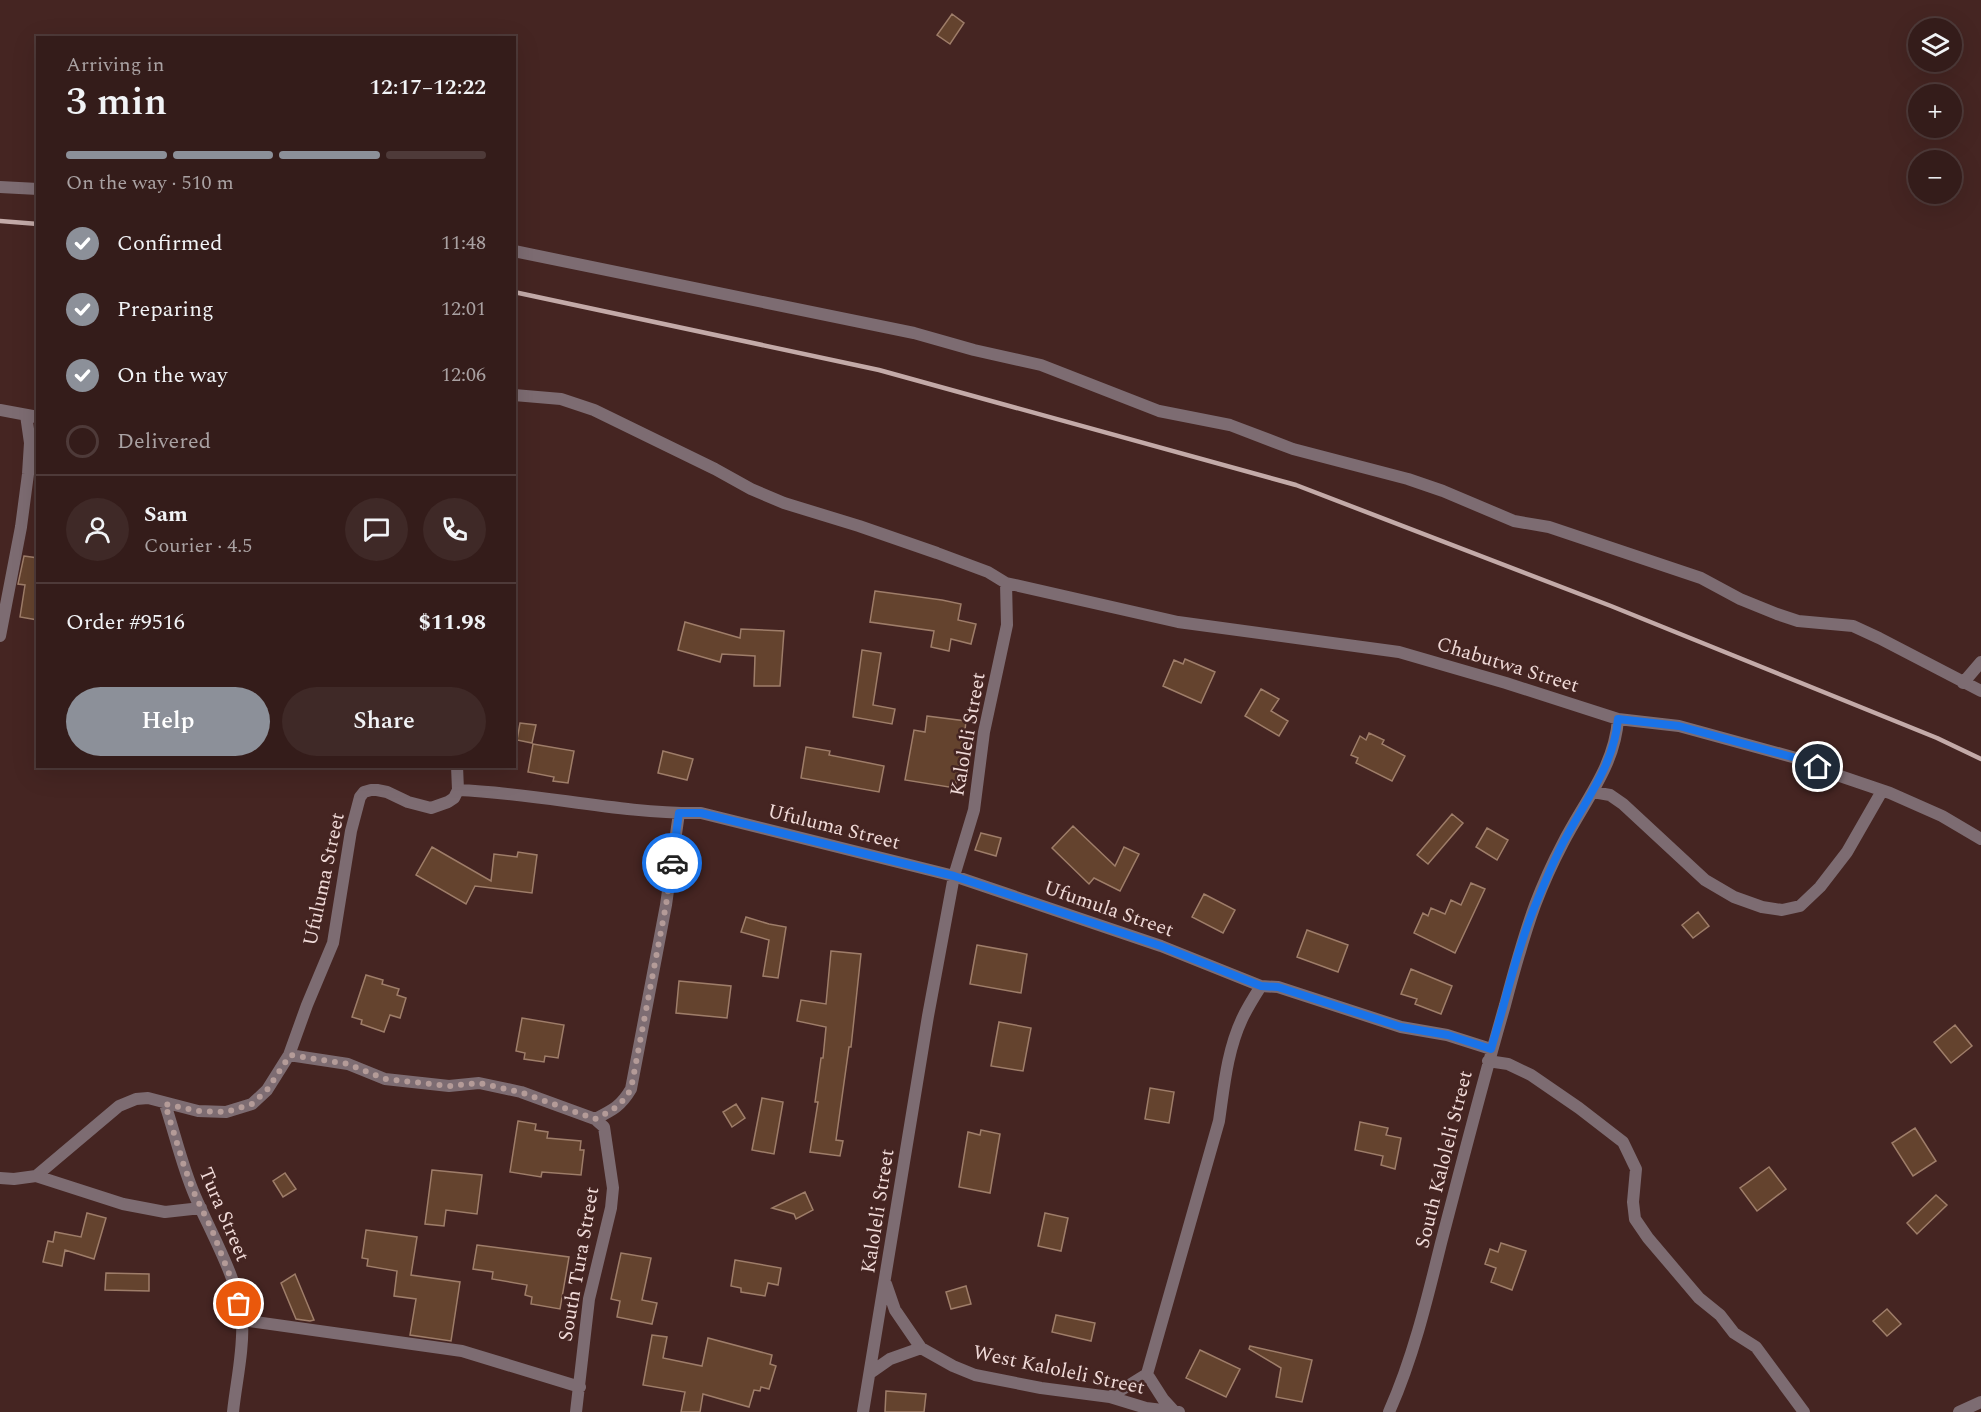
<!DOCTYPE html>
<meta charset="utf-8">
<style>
:root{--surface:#341c1a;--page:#3f2927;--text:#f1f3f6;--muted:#a9a1a2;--line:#4e3a39;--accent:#8c9099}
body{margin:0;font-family:Spectral,serif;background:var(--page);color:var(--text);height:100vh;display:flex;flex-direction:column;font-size:22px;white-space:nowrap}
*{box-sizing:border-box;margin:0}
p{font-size:20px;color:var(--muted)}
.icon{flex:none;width:33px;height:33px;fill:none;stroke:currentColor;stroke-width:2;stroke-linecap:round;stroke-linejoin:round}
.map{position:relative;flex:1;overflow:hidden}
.panel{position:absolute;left:36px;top:36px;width:480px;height:732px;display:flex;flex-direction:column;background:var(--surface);border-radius:0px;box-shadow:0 6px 24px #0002,0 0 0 2px var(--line)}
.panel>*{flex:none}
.fabs{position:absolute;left:1908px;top:18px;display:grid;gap:12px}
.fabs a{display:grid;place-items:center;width:54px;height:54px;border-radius:50%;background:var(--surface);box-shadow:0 6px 24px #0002,0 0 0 2px var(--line);font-size:30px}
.pin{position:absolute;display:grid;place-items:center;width:51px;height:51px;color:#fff;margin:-26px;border:3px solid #fff;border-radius:50%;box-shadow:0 2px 6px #0007}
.courier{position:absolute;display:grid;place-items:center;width:60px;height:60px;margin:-30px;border:4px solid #1a73e8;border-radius:50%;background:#fff;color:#222;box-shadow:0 2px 8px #0007}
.overview em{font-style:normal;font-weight:600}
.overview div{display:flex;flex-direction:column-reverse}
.overview{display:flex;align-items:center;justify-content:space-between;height:102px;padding:0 30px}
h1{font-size:39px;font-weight:600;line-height:45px}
.bar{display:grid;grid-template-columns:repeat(4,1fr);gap:9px 6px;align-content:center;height:72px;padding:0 30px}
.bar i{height:8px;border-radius:4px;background:var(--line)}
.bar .active{background:var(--accent)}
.bar p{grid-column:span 4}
.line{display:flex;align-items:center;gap:15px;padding:0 30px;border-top:2px solid var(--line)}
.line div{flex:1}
.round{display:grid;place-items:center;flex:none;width:63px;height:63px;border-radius:32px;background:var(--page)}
ol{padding:0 30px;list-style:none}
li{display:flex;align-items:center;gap:18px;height:66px}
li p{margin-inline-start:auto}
li .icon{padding:6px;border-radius:50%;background:var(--accent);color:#fff;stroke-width:4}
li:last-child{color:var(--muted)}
li i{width:33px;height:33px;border:3px solid var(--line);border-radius:50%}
.action{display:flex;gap:12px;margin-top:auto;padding:12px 30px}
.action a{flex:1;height:69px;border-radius:36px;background:var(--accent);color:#fff;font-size:24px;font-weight:600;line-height:69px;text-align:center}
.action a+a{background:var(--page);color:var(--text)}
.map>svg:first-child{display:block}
</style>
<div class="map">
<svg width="1981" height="1412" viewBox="0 0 1981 1412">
<rect width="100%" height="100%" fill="#452522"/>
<path fill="#64432e" stroke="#9e7d69" stroke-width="1.5" d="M952,14L964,23L950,44L937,35Z
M24,556L38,558V620L20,617L25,585L18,584Z
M875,591L942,600L961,604L958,620L976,624L971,644L951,639L949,651L931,647L934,631L870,622Z
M685,622L740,638L741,629L784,631L780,686H754L755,656L722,654L720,662L678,650Z
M862,650L881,653L873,705L895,709L892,724L853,717Z
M1185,659L1215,672L1201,703L1163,686L1174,660L1183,664Z
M1261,689L1279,699L1271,711L1288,721L1279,736L1245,716Z
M927,716L966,721L964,739L955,788L905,780L914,730L925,732Z
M520,723L536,725L532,743L517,740Z
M1369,733L1384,740L1382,744L1405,756L1392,781L1356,763L1358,758L1351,755L1360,736L1366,740Z
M533,744L574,751L568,783L553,781L554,777L528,772Z
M806,747L830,751L829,755L884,766L879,792L801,778Z
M663,751L693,759L687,780L658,773Z
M1452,814L1463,823L1428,864L1417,855Z
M1073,826L1115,866L1124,847L1139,854L1120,891L1094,878L1089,884L1052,848Z
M1487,828L1508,840L1497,860L1476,847Z
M981,833L1001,838L996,856L975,850Z
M432,847L491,881L494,854L517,857L518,852L537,855L532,893L475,886L466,904L416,875Z
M1471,883L1485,889L1455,953L1414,933L1423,913L1428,916L1431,908L1445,914L1451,900L1461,905Z
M1204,894L1235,910L1223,933L1192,917Z
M1698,912L1709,926L1693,938L1682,925Z
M746,917L769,924L786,927L778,978L763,976L769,940L741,932Z
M1307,930L1348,945L1338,972L1297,957Z
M977,945L1027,954L1021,993L970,984Z
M831,951L861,954L851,1047H849L836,1140L843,1141L840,1156L810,1152L818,1102H815L821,1058H823L826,1027L797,1021L801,1000L826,1004Z
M1411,969L1452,986L1441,1014L1415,1004L1417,999L1401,994Z
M366,975L383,980L382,984L399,989L397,995L406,998L400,1018L390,1015L384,1032L361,1024L362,1020L352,1017Z
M679,981L731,986L727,1018L676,1013Z
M522,1018L564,1025L558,1058L545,1056L544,1062L524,1059L525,1053L516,1051Z
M999,1022L1031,1028L1023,1071L991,1066Z
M1955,1025L1972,1046L1951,1063L1934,1042Z
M1150,1088L1174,1092L1169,1123L1145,1119Z
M762,1098L783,1102L774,1154L752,1150Z
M736,1104L745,1118L732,1127L723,1112Z
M518,1121L536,1124L535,1130L548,1132L547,1138L581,1141L580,1150H584L581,1175L542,1172L541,1177L510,1172Z
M1360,1122L1388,1128L1386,1135L1401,1138L1395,1169L1381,1165L1383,1156L1355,1150Z
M1915,1128L1936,1161L1913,1176L1892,1143Z
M981,1130L1000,1134L990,1193L959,1187L968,1132L980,1135Z
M1769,1167L1786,1189L1757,1211L1740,1188Z
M432,1170L482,1175L477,1214L446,1210L444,1226L425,1224Z
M285,1173L296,1189L283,1197L273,1181Z
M805,1192L813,1210L796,1219L794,1214L772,1208Z
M1936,1195L1947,1205L1917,1234L1907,1223Z
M87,1213L106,1218L94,1259L65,1250L62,1266L43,1262L48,1241L53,1242L55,1232L81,1237Z
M1045,1213L1068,1218L1061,1251L1038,1246Z
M366,1230L417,1237L411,1275L460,1282L451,1341L410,1335L416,1299L394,1296L397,1271L367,1266L368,1259L362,1258Z
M1501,1243L1526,1251L1512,1290L1491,1282L1496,1268L1485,1264L1490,1249L1498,1252Z
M477,1245L569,1257L560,1309L531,1304L532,1297L525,1295L527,1285L492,1279L493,1272L473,1269Z
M621,1253L651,1258L642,1300L657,1303L652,1324L617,1317L620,1301L611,1299Z
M735,1260L781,1268L778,1285L768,1283L765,1296L741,1292V1288L731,1286Z
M106,1273L149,1274V1291L105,1290Z
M295,1274L314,1320L310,1321L296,1319L281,1283Z
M966,1286L971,1304L951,1309L946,1292Z
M1887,1309L1901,1324L1887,1336L1873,1321Z
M1056,1315L1095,1323L1091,1341L1052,1332Z
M652,1335L667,1337L663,1358L702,1366L708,1338L772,1355L770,1364L776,1366L769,1389L761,1387L760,1391L754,1390L749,1407L703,1394L700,1412H681L685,1392L643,1385Z
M1250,1346L1312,1360L1302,1402L1276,1397L1281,1368L1249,1349Z
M1200,1350L1240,1369L1226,1397L1186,1378Z
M886,1391L926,1394L924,1412H885Z"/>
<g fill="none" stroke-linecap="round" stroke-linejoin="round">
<path stroke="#7d6c72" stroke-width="12" d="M0,187L38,189
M514,251L914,333L974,350L1041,365L1159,411L1230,425L1293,449L1408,479L1443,491L1514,521L1549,527L1701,578L1740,599L1777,614L1798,621L1853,626L1879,638L1981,691
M514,395L561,399L594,410L715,469L751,489L784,503L859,526L937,553L988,572L1006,583L1178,622L1399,652L1506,683L1618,719L1679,726L1796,758L1840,776L1890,793L1942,816L1981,839
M0,410L38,417
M0,636L21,527L28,474L30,443L26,415
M1963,683L1981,662
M457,766L458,790
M1593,792L1610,795L1623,804L1705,880L1734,897L1762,907L1782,910L1800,906L1820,887L1847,852L1882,791
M289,1055L348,1064L385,1079L449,1086L479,1083L521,1092L595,1119L604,1127L613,1188L611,1208L589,1299L576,1412
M1488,1061L1508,1064L1531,1075L1579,1108L1623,1142L1636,1169L1633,1202L1635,1219L1648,1238L1699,1298L1720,1315L1734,1333L1756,1347L1804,1412
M165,1104C175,1134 182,1166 195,1196C210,1231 240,1283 242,1320C244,1349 236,1383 233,1412
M595,1119C613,1110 621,1106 631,1089L666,905L679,813
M36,1176L123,1204L165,1212L201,1208
M0,1178L14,1179L36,1176L119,1106L136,1099L148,1098L198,1111L226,1112L252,1104L267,1090L289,1055L307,1005L333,943L351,831L360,797L364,792L371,790H377L387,792L408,802L431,808L448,802L454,798L458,790C539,793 619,814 701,813L954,876L1161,946L1261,986L1278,987L1401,1027L1447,1035L1491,1049
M886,1284L895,1310L921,1348
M242,1320L462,1351L580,1387
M870,1373L890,1359L921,1348L953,1366L975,1375L1041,1388L1110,1397L1146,1408L1179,1412
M1147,1374L1163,1399L1174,1411
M1110,1397L1147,1374L1219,1121C1224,1087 1227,1051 1242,1019C1247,1008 1254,997 1261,986
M863,1412L928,1016L954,876L974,810L984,732L1007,625L1006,583
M1389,1412C1413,1358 1427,1300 1441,1243C1462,1163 1482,1084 1505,1005C1514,971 1523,938 1535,905C1543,884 1553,862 1563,843C1584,802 1615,766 1618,719
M1959,1412L1981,1402"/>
<path stroke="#c3aaa8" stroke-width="4.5" d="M0,221L38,224
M514,292L879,370L1296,485L1611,606L1937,738L1981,759"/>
</g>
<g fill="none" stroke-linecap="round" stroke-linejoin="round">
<path stroke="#b49b98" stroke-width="6" stroke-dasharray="0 10.8" d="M239,1304L235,1289L212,1230L195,1195L184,1166L165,1104L198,1111L226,1112L252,1104L267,1090L290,1055L348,1064L385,1079L449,1086L479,1083L520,1092L595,1119C613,1110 621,1106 631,1089L666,905L672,863"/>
<path stroke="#1a73e8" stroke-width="8" d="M672,863L679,813H701L954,876L1161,946L1261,986L1278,987L1401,1027L1448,1035L1491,1049C1506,1000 1517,948 1537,901C1545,882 1553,862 1563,843C1584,802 1614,766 1618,719L1679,726L1796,758L1818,767"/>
</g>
<g text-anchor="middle" stroke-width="5" stroke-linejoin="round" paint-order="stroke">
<g font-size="20" fill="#f0dad8" stroke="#452522">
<text transform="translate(1508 664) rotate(17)" y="7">Chabutwa Street</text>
<text transform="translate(967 734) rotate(-80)" y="7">Kaloleli Street</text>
<text transform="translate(834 826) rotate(14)" y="7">Ufuluma Street</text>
<text transform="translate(323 879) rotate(-78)" y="7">Ufuluma Street</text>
<text transform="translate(1109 908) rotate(19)" y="7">Ufumula Street</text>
<text transform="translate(1443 1159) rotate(-76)" y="7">South Kaloleli Street</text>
<text transform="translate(877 1211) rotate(-81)" y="7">Kaloleli Street</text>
<text transform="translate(225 1214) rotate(67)" y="7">Tura Street</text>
<text transform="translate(578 1264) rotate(-80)" y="7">South Tura Street</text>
<text transform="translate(1059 1369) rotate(12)" y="7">West Kaloleli Street</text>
</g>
</g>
</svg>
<div class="fabs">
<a><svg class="icon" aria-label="layers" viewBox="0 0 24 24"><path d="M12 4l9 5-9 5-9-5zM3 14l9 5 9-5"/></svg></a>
<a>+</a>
<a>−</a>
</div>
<div class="pin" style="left:239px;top:1304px;background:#ea580c"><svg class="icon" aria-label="bag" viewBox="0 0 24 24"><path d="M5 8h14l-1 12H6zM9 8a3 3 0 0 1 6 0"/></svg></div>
<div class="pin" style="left:1818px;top:767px;background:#1f2937"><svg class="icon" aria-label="home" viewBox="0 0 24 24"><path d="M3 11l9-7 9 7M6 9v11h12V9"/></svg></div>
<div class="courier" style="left:672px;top:863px"><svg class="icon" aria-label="car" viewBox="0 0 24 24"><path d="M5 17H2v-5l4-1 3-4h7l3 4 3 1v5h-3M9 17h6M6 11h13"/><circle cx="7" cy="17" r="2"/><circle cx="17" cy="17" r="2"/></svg></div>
<section class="panel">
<div class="overview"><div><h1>3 min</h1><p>Arriving in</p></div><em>12:17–12:22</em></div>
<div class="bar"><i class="active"></i><i class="active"></i><i class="active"></i><i></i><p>On the way · 510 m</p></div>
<ol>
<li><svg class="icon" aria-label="check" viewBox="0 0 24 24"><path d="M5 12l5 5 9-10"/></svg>Confirmed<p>11:48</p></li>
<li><svg class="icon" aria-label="check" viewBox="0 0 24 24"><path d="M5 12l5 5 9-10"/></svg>Preparing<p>12:01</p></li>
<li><svg class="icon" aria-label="check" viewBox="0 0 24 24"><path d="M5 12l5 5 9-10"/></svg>On the way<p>12:06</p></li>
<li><i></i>Delivered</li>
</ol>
<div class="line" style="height:108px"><a class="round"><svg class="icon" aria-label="person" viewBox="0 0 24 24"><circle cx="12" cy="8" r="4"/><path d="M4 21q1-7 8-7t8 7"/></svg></a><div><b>Sam</b><p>Courier · 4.5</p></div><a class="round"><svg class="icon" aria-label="chat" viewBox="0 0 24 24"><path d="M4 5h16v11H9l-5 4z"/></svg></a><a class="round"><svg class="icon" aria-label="phone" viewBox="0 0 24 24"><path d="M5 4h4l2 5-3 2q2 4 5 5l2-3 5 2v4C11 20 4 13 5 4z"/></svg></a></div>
<div class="line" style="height:78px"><div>Order #9516</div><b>$11.98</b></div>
<div class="action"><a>Help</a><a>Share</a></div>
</section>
</div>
